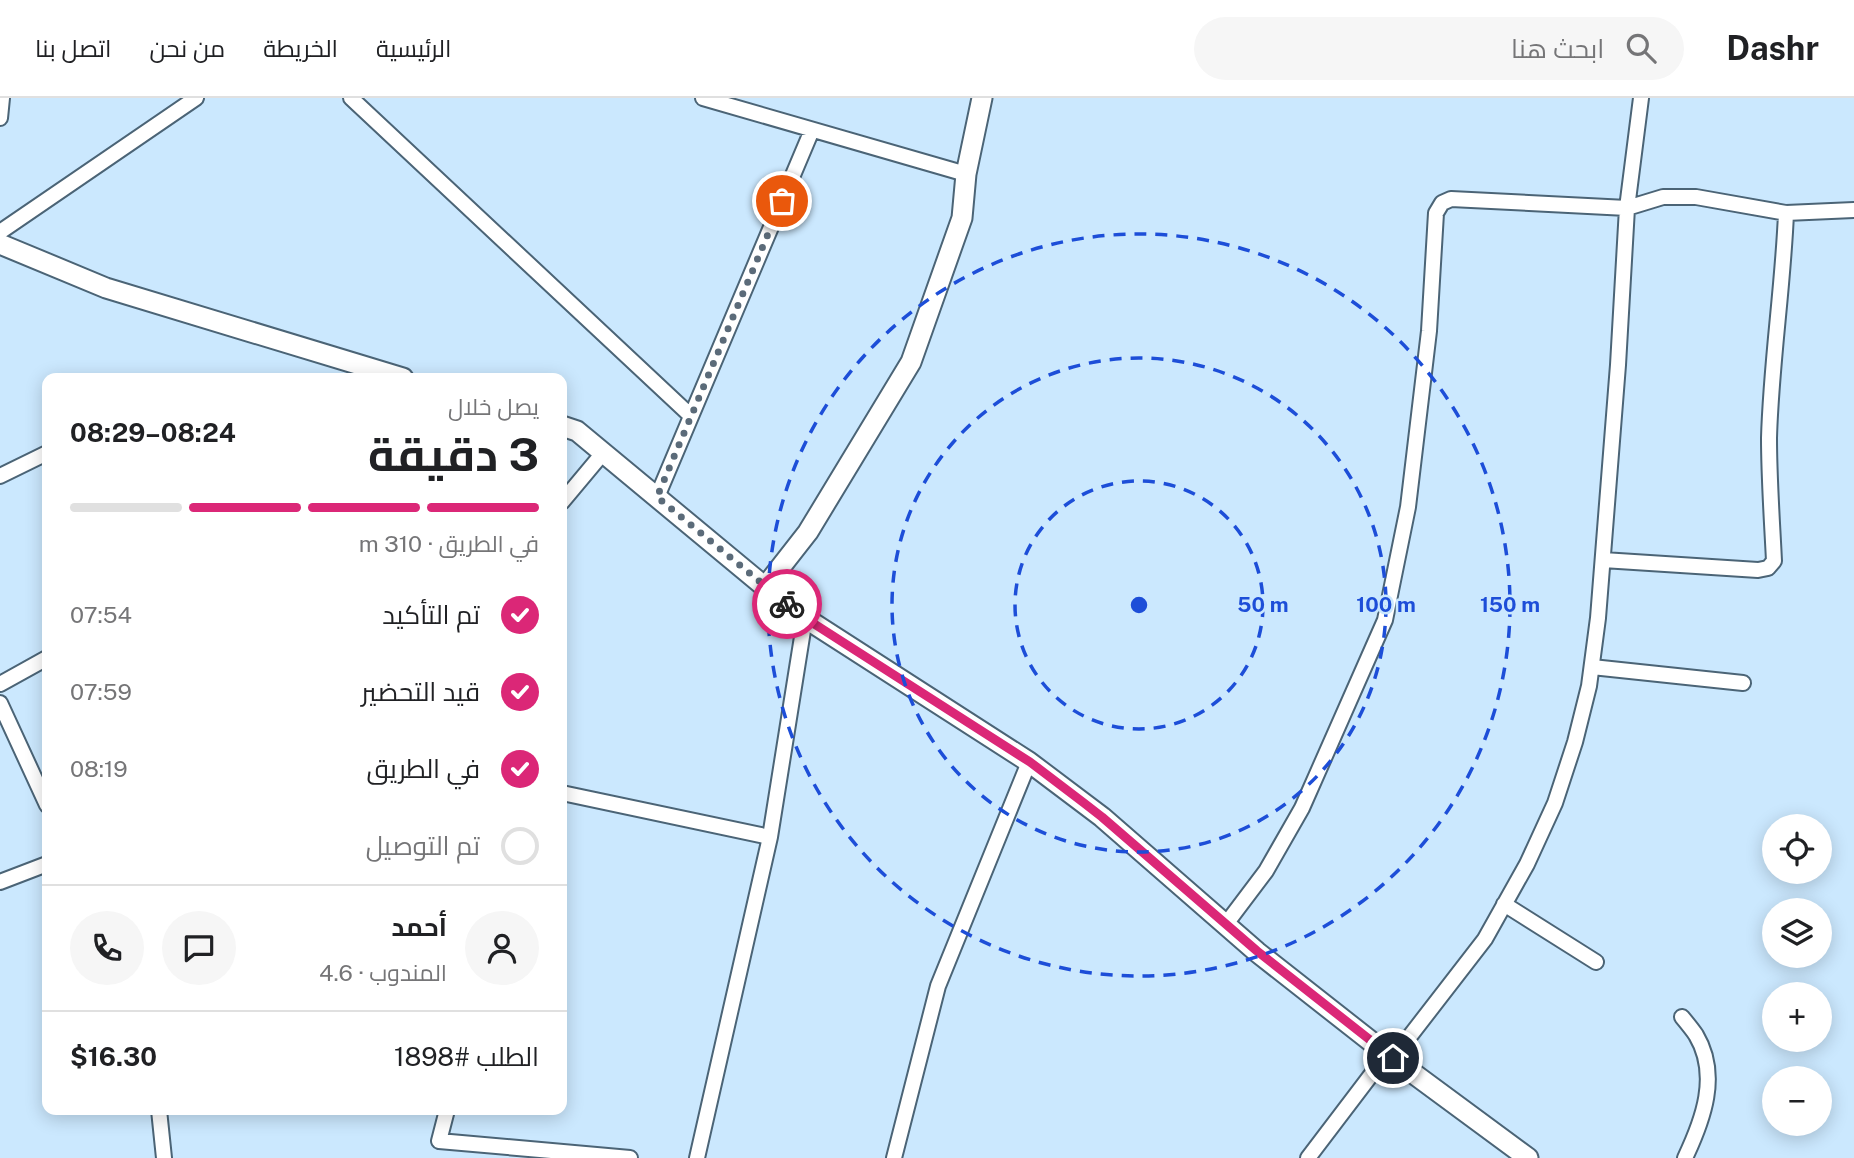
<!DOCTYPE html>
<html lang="ar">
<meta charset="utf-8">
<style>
:root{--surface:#fff;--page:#f6f6f6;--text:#202124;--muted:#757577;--line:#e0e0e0;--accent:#db2777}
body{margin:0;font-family:"Public Sans",Cairo,sans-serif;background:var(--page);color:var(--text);direction:rtl;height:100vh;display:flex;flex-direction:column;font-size:26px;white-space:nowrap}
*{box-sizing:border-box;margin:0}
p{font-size:23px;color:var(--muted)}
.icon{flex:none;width:38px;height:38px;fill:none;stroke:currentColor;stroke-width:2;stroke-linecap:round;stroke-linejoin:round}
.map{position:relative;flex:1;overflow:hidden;direction:ltr}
.panel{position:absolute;left:42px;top:275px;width:525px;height:742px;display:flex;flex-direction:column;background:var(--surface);border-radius:14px;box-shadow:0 4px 18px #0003;direction:rtl}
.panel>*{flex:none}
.controls{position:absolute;left:1762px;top:716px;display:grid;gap:14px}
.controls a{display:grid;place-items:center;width:70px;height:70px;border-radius:50%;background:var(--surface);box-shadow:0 4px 18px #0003;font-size:35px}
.pin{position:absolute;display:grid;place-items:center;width:60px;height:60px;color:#fff;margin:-30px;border:4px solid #fff;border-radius:50%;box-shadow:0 2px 7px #0007}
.courier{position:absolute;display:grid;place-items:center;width:70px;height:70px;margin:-35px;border:5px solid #db2777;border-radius:50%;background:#fff;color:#222;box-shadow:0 2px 9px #0007}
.summary em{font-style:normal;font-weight:700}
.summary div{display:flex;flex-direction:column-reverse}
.summary{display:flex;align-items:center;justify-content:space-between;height:119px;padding:0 28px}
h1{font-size:46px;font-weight:700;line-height:52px}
.bar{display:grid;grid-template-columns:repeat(4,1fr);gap:10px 7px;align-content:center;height:84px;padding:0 28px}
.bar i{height:9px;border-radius:5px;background:var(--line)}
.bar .current{background:var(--accent)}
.bar p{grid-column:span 4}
.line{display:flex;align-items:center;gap:18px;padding:0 28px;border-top:2px solid var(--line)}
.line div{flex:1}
.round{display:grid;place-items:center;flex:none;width:74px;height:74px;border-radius:37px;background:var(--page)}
ol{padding:0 28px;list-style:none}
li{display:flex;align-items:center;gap:21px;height:77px}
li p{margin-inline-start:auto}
li .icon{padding:7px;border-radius:50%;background:var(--accent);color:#fff;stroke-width:4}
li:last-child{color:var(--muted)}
li i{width:38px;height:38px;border:4px solid var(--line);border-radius:50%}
header{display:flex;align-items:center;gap:42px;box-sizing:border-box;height:98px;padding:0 35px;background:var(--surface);border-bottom:2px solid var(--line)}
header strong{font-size:33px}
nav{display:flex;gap:38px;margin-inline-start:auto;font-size:24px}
.search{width:490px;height:63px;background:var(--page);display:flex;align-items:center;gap:18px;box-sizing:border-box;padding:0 24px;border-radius:38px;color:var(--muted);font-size:26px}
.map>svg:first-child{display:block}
</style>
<header>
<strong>Dashr</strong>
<div class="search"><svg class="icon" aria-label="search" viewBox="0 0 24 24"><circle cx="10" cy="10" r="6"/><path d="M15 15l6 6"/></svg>ابحث هنا</div>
<nav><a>الرئيسية</a><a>الخريطة</a><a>من نحن</a><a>اتصل بنا</a></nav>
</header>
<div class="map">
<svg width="1854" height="1060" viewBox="0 0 1854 1060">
<rect width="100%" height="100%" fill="#cbe8fe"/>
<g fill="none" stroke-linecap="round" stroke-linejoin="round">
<defs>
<path id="street" d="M351,0L691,318
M703,0L966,76
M0,20L2,0
M1786,115L1854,112
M0,134L196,0
M0,378L47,355
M657,399L812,32
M562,404L603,355
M1603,462L1758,472L1768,470L1774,463C1772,422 1769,381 1769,340C1771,265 1783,190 1786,115L1696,99H1663L1627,110L1641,0
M1592,569L1743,585
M0,586L47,560
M0,605L47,707
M562,695L770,739
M0,784L47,766
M1504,806L1596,864
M1226,826L1266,773L1302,710L1385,522L1408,409L1429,233L1436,115L1442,105L1451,101L1627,110L1618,267L1598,520L1589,588L1575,644L1555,705L1527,766L1485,841L1393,960
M1682,919C1687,925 1692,931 1696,937C1720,977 1703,1022 1685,1060
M159,1012L164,1060
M447,1012L439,1043L630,1060
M697,1060L770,739L805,520
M894,1060L938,888L1029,664
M1308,1060L1387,956"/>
<path id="secondary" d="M0,146L106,190L403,280
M562,328L577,333L765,489L805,520L1029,664L1102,719L1257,854L1387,956L1528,1060
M765,489L808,434L911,264L962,120L966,76L982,0"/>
</defs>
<use href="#street" stroke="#4b6476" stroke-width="18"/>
<use href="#secondary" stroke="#4b6476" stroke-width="23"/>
<use href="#street" stroke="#fff" stroke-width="14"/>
<use href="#secondary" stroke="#fff" stroke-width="19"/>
</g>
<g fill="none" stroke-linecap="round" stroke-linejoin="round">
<path stroke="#5b6b79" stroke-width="7" stroke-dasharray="0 12.6" d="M782,103L657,399L787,506"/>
<path stroke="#db2777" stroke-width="9" d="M787,506L805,520L1030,664L1084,705L1102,719L1257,853L1393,960"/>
</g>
<g fill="none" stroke="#1d4ed8" stroke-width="3.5" stroke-dasharray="12 9">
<circle cx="1139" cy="507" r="124"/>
<circle cx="1139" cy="507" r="247"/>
<circle cx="1139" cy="507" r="371"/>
</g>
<circle cx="1139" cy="507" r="10" fill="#1d4ed8" stroke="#cbe8fe" stroke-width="3.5"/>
<g font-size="21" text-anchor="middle" font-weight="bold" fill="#1d4ed8" stroke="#cbe8fe" stroke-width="5" stroke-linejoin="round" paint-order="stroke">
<text x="1263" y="514">50 m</text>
<text x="1386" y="514">100 m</text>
<text x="1510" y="514">150 m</text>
</g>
</svg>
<div class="controls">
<a><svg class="icon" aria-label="locate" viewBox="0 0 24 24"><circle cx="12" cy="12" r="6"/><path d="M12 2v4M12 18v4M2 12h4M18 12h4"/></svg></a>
<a><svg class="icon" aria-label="layers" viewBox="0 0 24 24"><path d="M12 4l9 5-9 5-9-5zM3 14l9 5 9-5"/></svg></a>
<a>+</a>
<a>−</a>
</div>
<div class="pin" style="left:782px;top:103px;background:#ea580c"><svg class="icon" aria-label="bag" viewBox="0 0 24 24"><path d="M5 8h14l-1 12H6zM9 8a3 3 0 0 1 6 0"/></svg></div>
<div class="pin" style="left:1393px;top:960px;background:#1f2937"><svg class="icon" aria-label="home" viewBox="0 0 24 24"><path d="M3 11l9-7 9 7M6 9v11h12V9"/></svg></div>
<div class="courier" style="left:787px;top:506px"><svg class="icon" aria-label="bike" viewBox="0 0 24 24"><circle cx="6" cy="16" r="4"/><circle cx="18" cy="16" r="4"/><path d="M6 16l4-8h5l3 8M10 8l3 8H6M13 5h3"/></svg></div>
<section class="panel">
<div class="summary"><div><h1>3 دقيقة</h1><p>يصل خلال</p></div><em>08:24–08:29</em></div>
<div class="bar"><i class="current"></i><i class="current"></i><i class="current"></i><i></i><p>في الطريق · 310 m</p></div>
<ol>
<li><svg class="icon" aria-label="check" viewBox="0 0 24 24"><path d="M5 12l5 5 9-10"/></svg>تم التأكيد<p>07:54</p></li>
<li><svg class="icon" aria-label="check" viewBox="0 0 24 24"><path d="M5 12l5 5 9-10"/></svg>قيد التحضير<p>07:59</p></li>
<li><svg class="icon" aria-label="check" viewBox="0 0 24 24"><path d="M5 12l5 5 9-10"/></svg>في الطريق<p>08:19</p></li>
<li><i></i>تم التوصيل</li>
</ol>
<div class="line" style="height:126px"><a class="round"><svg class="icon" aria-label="person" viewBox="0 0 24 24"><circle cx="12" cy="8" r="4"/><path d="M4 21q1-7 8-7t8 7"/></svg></a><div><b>أحمد</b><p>المندوب · 4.6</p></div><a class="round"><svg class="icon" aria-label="chat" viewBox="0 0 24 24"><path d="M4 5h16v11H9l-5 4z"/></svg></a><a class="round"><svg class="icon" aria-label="phone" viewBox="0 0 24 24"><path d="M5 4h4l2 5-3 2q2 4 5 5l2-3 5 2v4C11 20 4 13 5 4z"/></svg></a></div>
<div class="line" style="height:91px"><div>الطلب #1898</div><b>$16.30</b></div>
</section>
</div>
